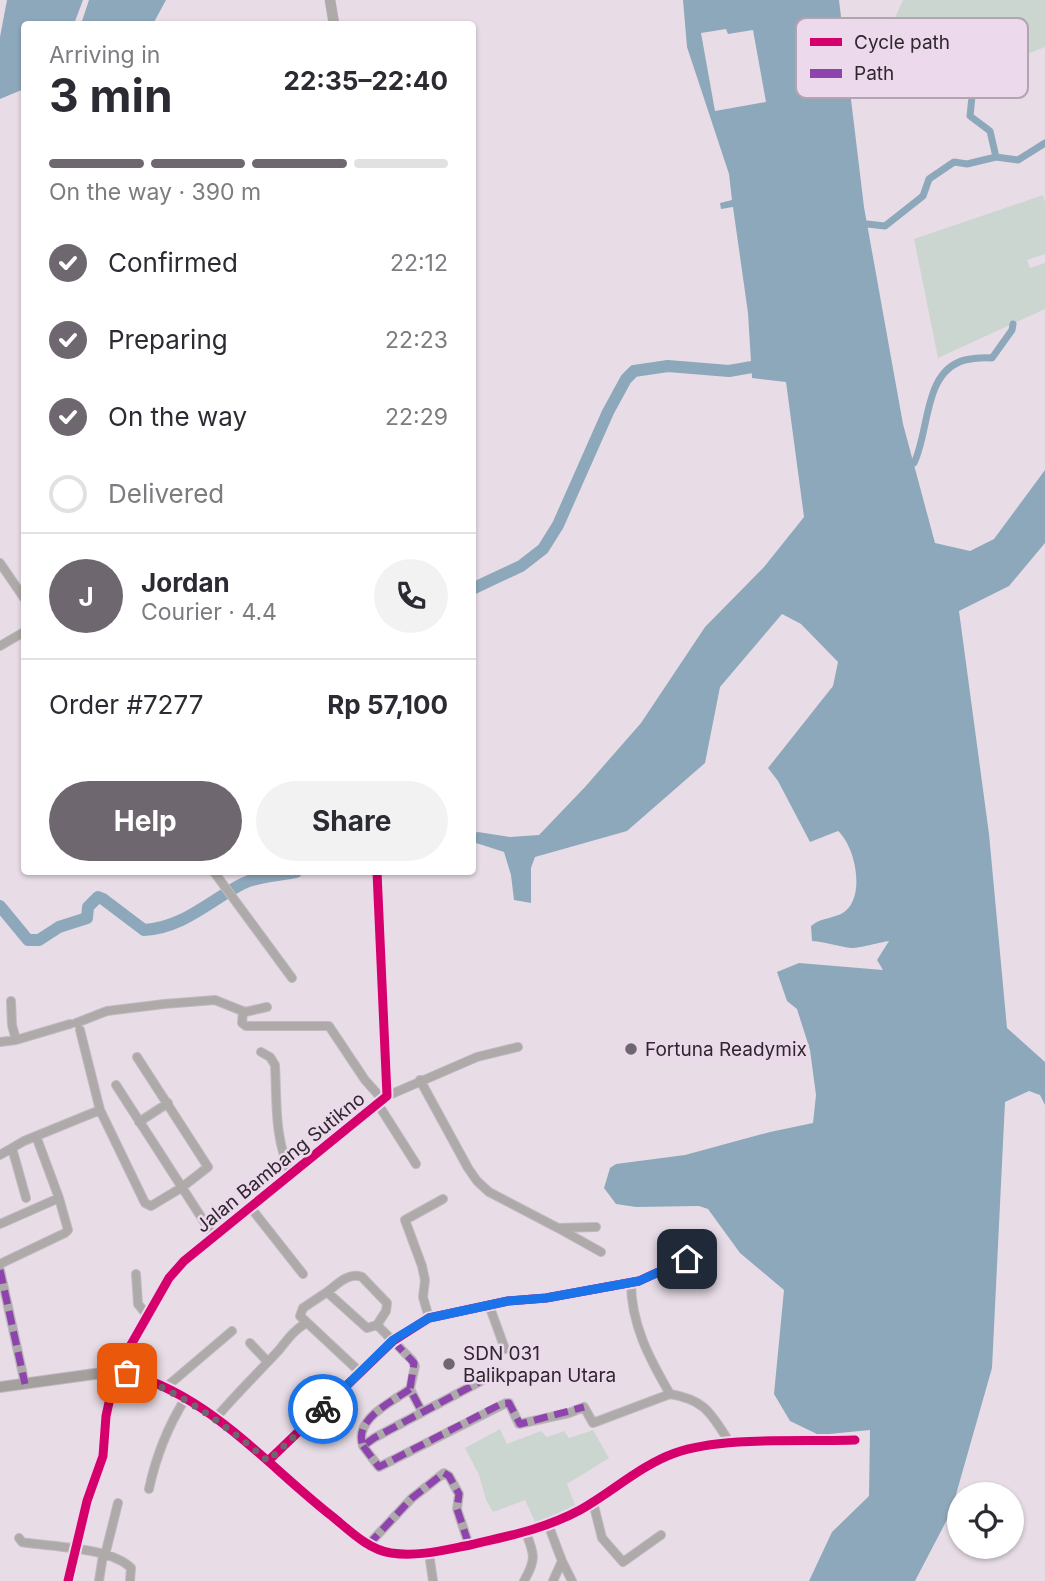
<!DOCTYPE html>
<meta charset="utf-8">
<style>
:root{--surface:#fff;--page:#f2f2f3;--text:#2b2b33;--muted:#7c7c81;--line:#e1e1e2;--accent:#6f676f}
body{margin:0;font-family:Inter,sans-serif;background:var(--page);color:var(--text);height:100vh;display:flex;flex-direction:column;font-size:26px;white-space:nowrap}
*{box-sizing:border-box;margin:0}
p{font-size:23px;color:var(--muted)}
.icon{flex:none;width:38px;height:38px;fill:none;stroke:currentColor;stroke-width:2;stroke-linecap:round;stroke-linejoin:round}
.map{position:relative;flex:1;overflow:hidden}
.panel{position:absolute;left:21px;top:21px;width:455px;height:854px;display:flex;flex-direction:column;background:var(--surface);border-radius:7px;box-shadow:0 2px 5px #0004}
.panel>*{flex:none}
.controls{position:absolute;left:947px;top:1482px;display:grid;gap:14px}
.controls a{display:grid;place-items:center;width:77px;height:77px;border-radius:50%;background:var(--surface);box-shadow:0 2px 5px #0004;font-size:35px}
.pin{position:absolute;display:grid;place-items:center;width:60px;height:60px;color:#fff;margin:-30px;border-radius:14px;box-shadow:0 4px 10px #0006}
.courier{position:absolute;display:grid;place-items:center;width:70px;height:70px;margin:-35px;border:5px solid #1a73e8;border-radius:50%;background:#fff;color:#222;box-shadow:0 2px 9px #0007}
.overview em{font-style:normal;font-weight:700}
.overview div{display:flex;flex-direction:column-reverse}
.overview{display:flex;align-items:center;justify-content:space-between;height:119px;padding:0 28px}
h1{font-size:46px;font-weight:700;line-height:52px}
.bar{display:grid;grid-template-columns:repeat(4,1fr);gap:10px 7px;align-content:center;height:84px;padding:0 28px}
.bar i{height:9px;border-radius:5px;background:var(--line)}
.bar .active{background:var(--accent)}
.bar p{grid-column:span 4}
.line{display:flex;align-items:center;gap:18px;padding:0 28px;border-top:2px solid var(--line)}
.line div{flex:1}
.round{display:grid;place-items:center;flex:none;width:74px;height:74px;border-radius:37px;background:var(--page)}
ol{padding:0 28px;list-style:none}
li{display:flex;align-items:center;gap:21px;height:77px}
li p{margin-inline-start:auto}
li .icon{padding:7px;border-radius:50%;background:var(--accent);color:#fff;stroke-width:4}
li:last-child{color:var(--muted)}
li i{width:38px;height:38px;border:4px solid var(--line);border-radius:50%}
.action{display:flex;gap:14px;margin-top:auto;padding:14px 28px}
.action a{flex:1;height:80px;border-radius:42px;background:var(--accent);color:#fff;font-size:28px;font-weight:700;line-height:80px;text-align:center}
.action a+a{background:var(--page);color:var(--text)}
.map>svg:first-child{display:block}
</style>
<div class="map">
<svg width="1045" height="1581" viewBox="0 0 1045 1581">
<rect width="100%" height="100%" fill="#e8dde7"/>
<path fill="#ccd6d0" d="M903,0H1045V47L1003,64L863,88Z
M1043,195L1045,202V254L1027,260L1030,268L1045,263V309L938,358L914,239Z
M500,1429L507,1444L541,1431L547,1437L564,1431L569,1438L593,1430L609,1458L567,1484L575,1505L536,1524L525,1500L493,1512L486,1500L479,1475L465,1448Z"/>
<path fill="#8ea8bb" d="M7,0H83L74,24H24V89L0,99V37Z
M89,0H166L153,24H81Z
M683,0H839L864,207L903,424L935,543L970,551L994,539L1045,470V543L1009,586L959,611L989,834L1007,1028L1045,1062V1105L1040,1095L1029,1091L1005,1102L992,1368L951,1512L915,1581H809L832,1532L869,1496L870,1430L819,1435L790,1421L774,1394L784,1290L740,1253L708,1209L699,1206L636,1207L616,1204L604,1188L610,1168L616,1164L685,1155L770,1132L813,1123L816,1095L810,1050L797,1009L787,1001L777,972L799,963L883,970L877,960L889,941C881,942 856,949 851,948C837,946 826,942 812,941L811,926C820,918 830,919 841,914C867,901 856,847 838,831L810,842L778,781L768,768L833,686L838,662L801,624L782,614L720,687L705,763L627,831L535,857L531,868V903L514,900L511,875L504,852L473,842L472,834L478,832L510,837L539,835L585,787L641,723L705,627L764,567L804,517L786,382L752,378L748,313L733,207L721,209L720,203L732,200L729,174L687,47Z"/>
<path fill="#e8dde7" d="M726,29L728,34L753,30L766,102L715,111L701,33Z"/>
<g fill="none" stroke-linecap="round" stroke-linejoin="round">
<path stroke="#8ea8bb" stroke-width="7" d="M968,70L973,87L970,116L990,131L996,157
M867,224L885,226L923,196L929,179L954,162L967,164L996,157L1018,160L1045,143
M914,463C930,430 923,371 965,360C975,358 983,357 992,358L1012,330L1013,324"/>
<path stroke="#8ea8bb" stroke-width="12" d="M472,589L521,566L543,549L558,525L608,412L626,379L634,371L668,366L729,371L752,367
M0,906L28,940H39L59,927L87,918L88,907L98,897L103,899L144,930C183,928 209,901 242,884C259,875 279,876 296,872"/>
<defs>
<path id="minor" d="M0,563L24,598
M0,646L24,632
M214,872L292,978
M11,1001L12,1025L16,1040
M243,1012L242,1023L246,1026H329L365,1080L383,1100
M76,1023L107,1011L164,1004L215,1000L245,1012L267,1007
M80,1030L100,1110L145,1203L151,1206L181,1188L208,1167L137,1057
M0,1042L16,1040L70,1024
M261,1052L270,1057L275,1065C277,1102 274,1141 292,1175
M420,1080L468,1168L477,1181L489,1192L558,1228L596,1227
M116,1085L214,1237
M387,1096L477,1057L518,1047
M378,1104L416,1164
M139,1122L168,1103
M36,1136L59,1198
M12,1148L26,1198
M0,1155L24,1141L100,1110
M251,1208L303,1274
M0,1224L59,1198L68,1230L65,1233L0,1264
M558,1228L601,1252
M0,1270L25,1384
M136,1274L138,1304L147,1315
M631,1282C631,1324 649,1358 670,1394C706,1400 711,1414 730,1443
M327,1292C338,1284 348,1272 362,1277L387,1303L386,1311L377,1325
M489,1305L505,1349
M429,1318L423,1297L425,1280L422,1266L405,1220L443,1199
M250,1343L267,1361
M361,1373L300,1316L303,1308L327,1292L367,1328L377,1325L412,1360L415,1366L410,1389L422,1412
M165,1388L232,1331
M410,1389C392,1402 353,1419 363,1446L374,1438L498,1372
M215,1419C235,1395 258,1373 279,1350C288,1339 293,1331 306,1323
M363,1446L379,1467L506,1403H509L519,1424L569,1413L584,1407L593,1423L670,1394
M268,1461L393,1341L429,1318L508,1301L546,1298L639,1281L687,1259
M149,1489C156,1456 167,1428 185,1399
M593,1502L602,1538L623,1562L661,1535
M548,1524L562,1561L553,1581
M19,1538L22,1542C51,1547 111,1547 131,1568L130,1581
M368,1545L412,1498L444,1473L449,1476L459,1494L457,1509L469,1545
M429,1553L433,1581
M105,1555L118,1503
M562,1561L572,1581
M68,1581L87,1501L103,1456L106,1416L116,1371C204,1388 266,1465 333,1517C350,1531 369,1550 391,1553C418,1557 444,1550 470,1545C508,1536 545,1529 580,1510C612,1492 641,1465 675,1453C722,1436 803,1442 855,1440
M99,1581L103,1555
M524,1581C536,1560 535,1555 526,1533"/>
<path id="tertiary" d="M330,0L334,24
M116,1371L169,1278L184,1261L387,1096L377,872"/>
<path id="secondary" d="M0,1387L116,1371"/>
</defs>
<use href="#minor" stroke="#c2b9c1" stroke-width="10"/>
<use href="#tertiary" stroke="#c2b9c1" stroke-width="11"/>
<use href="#secondary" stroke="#c2b9c1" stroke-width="12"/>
<use href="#minor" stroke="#adaaa9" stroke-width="8"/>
<use href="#tertiary" stroke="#adaaa9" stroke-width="10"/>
<use href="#secondary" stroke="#a3a09e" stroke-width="10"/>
<path stroke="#8e44ad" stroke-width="7" stroke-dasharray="14 7" stroke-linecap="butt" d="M0,1270L25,1384
M393,1341L414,1363L410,1389L422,1412
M410,1389C392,1402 353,1419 363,1446L374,1438L498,1372
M363,1446L379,1467L501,1404L509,1403L520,1424L584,1407
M368,1545L412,1498L444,1473L449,1476L459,1494L457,1509L469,1545"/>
<defs>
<path id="cycleway" d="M116,1371C204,1388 266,1465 333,1517C350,1531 369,1550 391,1553C418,1557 444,1550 470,1545C508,1536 545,1529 580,1510C612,1492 641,1465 675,1453C722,1436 803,1442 855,1440
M268,1461L393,1341L429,1318L508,1301L546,1298L639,1281L687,1259
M68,1581L87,1501L103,1456L106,1416L116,1371L169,1278L184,1261L387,1096L377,872"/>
</defs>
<use href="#cycleway" stroke="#ecd9eb" stroke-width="13"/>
<use href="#cycleway" stroke="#d6006c" stroke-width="9"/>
</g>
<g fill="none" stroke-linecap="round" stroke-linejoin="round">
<path stroke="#6f676f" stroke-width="7" stroke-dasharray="0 12.6" d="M127,1373C181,1391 225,1425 268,1461L323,1409"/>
<path stroke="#1a73e8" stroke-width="9" d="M323,1409L393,1340L429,1318L508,1301L546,1298L639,1281L687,1259"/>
</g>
<g fill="#6f676f" stroke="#ecd9eb" stroke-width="2.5">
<circle cx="631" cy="1049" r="7"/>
<circle cx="449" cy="1364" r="7"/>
</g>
<g text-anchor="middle" stroke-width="5" stroke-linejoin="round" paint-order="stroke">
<g font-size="19" fill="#2e272e" stroke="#ecd9eb" text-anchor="start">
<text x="645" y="1056">Fortuna Readymix</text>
<text x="463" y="1360">SDN 031<tspan x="463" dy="22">Balikpapan Utara</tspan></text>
</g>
<g font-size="19" fill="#2e272e" stroke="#ecd9eb">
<text transform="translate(280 1162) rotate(-39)" y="7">Jalan Bambang Sutikno</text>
</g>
</g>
<rect x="796" y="18" width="232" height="80" rx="10" fill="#ecd9eb" stroke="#b3a4b2" stroke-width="2"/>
<rect x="810" y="38" width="32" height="8" fill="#d6006c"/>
<rect x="810" y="69" width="32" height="9" fill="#8e44ad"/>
<g font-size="19" fill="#2e272e">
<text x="854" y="49">Cycle path</text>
<text x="854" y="80">Path</text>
</g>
</svg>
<div class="controls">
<a><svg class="icon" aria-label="locate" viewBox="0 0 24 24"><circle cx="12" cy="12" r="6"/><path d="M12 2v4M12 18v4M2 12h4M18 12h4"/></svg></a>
</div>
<div class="pin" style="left:127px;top:1373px;background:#ea580c"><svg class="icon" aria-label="bag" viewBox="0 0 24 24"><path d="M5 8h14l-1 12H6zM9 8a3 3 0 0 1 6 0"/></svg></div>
<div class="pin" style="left:687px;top:1259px;background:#1f2937"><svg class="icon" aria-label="home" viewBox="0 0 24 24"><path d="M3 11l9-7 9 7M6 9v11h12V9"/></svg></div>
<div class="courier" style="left:323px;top:1409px"><svg class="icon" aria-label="bike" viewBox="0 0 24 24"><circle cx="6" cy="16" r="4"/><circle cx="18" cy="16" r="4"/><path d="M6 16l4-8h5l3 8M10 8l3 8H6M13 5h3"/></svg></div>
<section class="panel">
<div class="overview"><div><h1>3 min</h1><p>Arriving in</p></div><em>22:35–22:40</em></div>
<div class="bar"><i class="active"></i><i class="active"></i><i class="active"></i><i></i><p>On the way · 390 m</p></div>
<ol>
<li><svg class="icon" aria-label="check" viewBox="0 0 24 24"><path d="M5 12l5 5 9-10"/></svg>Confirmed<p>22:12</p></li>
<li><svg class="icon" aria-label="check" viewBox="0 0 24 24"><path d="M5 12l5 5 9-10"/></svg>Preparing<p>22:23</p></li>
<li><svg class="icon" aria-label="check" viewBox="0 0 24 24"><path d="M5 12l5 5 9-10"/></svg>On the way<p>22:29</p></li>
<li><i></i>Delivered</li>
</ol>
<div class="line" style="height:126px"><b class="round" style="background:var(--accent);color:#fff">J</b><div><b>Jordan</b><p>Courier · 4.4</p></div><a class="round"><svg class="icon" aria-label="phone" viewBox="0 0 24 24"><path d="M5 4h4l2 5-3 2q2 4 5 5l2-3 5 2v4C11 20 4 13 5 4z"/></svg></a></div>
<div class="line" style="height:91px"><div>Order #7277</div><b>Rp 57,100</b></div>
<div class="action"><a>Help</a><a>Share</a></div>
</section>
</div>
